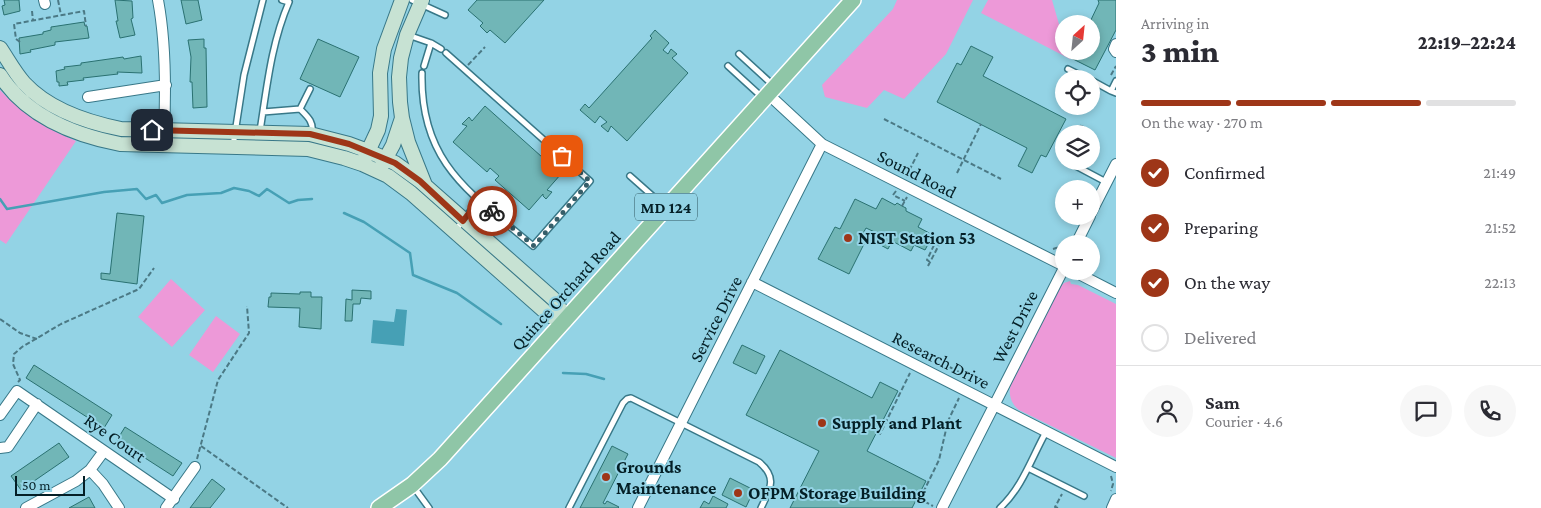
<!DOCTYPE html>
<meta charset="utf-8">
<style>
:root{--surface:#fff;--page:#f7f7f7;--text:#2b2b33;--muted:#7c7c81;--line:#e1e1e2;--accent:#9e3618}
body{margin:0;font-family:"Crimson Pro",serif;background:var(--page);color:var(--text);height:100vh;display:flex;flex-direction:column;font-size:19px;white-space:nowrap}
*{box-sizing:border-box;margin:0}
p{font-size:16px;color:var(--muted)}
.icon{flex:none;width:28px;height:28px;fill:none;stroke:currentColor;stroke-width:2;stroke-linecap:round;stroke-linejoin:round}
.map{position:relative;flex:1;overflow:hidden}
.side{display:flex;flex-direction:column;background:var(--surface);width:425px}
.side>*{flex:none}
.needle{width:32px;rotate:27deg}
.buttons{position:absolute;left:1055px;top:15px;display:grid;gap:10px}
.buttons a{display:grid;place-items:center;width:45px;height:45px;border-radius:50%;background:var(--surface);box-shadow:0 2px 8px #0003;font-size:25px}
.scale{position:absolute;left:15px;bottom:12px;width:70px;box-sizing:border-box;padding-left:5px;border:2px solid #041f26;border-top:0;font-size:14px;line-height:18px;white-space:nowrap;color:#041f26;-webkit-text-stroke:4px #93d3e5;paint-order:stroke}
.pin{position:absolute;display:grid;place-items:center;width:42px;height:42px;color:#fff;margin:-21px;border-radius:10px;box-shadow:0 2px 8px #0006}
.courier{position:absolute;display:grid;place-items:center;width:50px;height:50px;margin:-25px;border:4px solid #9e3618;border-radius:50%;background:#fff;color:#222;box-shadow:0 1px 6px #0007}
.summary em{font-style:normal;font-weight:800}
.summary div{display:flex;flex-direction:column-reverse}
.summary{display:flex;align-items:center;justify-content:space-between;height:85px;padding:0 25px}
h1{font-size:32px;font-weight:800;line-height:38px}
.bar{display:grid;grid-template-columns:repeat(4,1fr);gap:8px 5px;align-content:center;height:60px;padding:0 25px}
.bar i{height:6px;border-radius:4px;background:var(--line)}
.bar .on{background:var(--accent)}
.bar p{grid-column:span 4}
.line{display:flex;align-items:center;gap:12px;padding:0 25px;border-top:1px solid var(--line)}
.line div{flex:1}
.round{display:grid;place-items:center;flex:none;width:52px;height:52px;border-radius:26px;background:var(--page)}
ol{padding:0 25px;list-style:none}
li{display:flex;align-items:center;gap:15px;height:55px}
li p{margin-inline-start:auto}
li .icon{padding:5px;border-radius:50%;background:var(--accent);color:#fff;stroke-width:4}
li:last-child{color:var(--muted)}
li i{width:28px;height:28px;border:2px solid var(--line);border-radius:50%}
main{display:flex;flex:1;min-height:0}
.map>svg:first-child{display:block}
</style>
<main>
<div class="map">
<svg width="1116" height="508" viewBox="0 0 1116 508">
<rect width="100%" height="100%" fill="#93d3e5"/>
<path fill="#ed99d8" d="M897,0H973L946,54L904,99L884,90L867,108L825,97L822,85L893,9Z
M988,0H1052L1061,31L1064,32V51H1074L1070,59L981,13Z
M0,90C21,113 47,129 76,141L6,244L0,240Z
M171,279L205,310L172,347L138,317Z
M1070,281L1071,284L1078,285L1116,304V458L1019,410C1009,402 1008,391 1012,380L1058,290L1064,283Z
M216,316L240,334L213,372L189,355Z"/>
<path fill="#46a0b5" d="M396,309L407,310L404,346L371,343L373,320L394,322Z"/>
<g fill="none" stroke-linecap="round" stroke-linejoin="round">
<path stroke="#46a0b5" stroke-width="2.5" d="M0,199L7,209L104,192L137,189L146,199L156,195L162,203L187,195L221,193L234,188L249,191L259,196L267,189L289,203L298,200L312,199
M344,213L364,222L410,253L413,275L457,293L501,324
M563,373L586,374L604,379"/>
</g>
<path fill="#71b6b7" stroke="#2a7171" d="M4,0H19L20,11L4,15L2,6L5,5Z
M115,0L132,1L133,18L131,19L135,35L120,38L116,21H118Z
M181,0H198L202,20L186,24Z
M477,0H544L505,43L490,30L487,33L480,26L483,23L468,10Z
M1098,0H1116V30L1095,70L1071,58L1074,51H1091V24H1089L1099,3Z
M84,22L85,26H87L89,38L55,42V45L30,50L31,52L20,54L19,38L43,34V32L51,30V27Z
M655,30L669,43L663,50L668,54L671,49L677,54L672,58L688,73L627,141L611,126L608,132L601,126L607,122L600,116L595,123L580,110L585,104L589,108L652,38L650,36Z
M204,39V48H206L207,107L193,108L192,82H190L191,57L188,40Z
M318,39L359,57L340,97L300,79Z
M971,46L993,57L983,76L1066,119L1046,157L1041,155L1032,173L1018,166L1027,148L937,102L957,63L961,65Z
M141,56L142,73L117,72L118,74L83,78L84,80L67,82L68,85L59,86V82H57L56,71L65,69L64,67L81,65V63L123,57L124,59Z
M485,106L561,174L547,190L552,192L546,199L543,196V194L529,210L495,180L499,176L490,168L487,172L453,142L467,126L462,124L469,117L472,121Z
M882,198L895,205L897,203L902,206L906,208V211L922,219L918,227L933,235L925,250L914,245L911,251L892,241L888,249L875,242L879,234L866,228L860,239L865,242L849,274L818,259L835,227L840,229L855,199L876,209Z
M117,213L144,216L137,284L101,279V273L110,274Z
M352,290L371,291V299L361,298L360,304H353L352,321H345L346,299L352,300Z
M300,292H311V297H322L321,329L299,327L300,308L268,307L269,297H271V293L300,294Z
M742,345L765,356L756,374L733,363Z
M780,350L872,398L880,382L898,391L867,451L926,481L912,508H790L819,451L746,415Z
M34,365L112,415L104,428L26,378Z
M125,427L182,463L173,476L117,440Z
M59,443L69,457L21,490L11,476Z
M612,446L628,454L603,503L605,504L607,501L619,507L618,508H580Z
M730,478L754,490L746,507L722,495Z
M212,479L225,489L210,508H190Z
M713,496L728,504L726,508H700L704,501L709,504Z
M89,497L95,508H69Z"/>
<g fill="none" stroke-linecap="round" stroke-linejoin="round">
<defs>
<path id="lane" d="M412,0L445,15
M408,35L431,43L441,49
M739,54L774,86
M424,66L431,43
M728,66L763,98
M1068,69L1088,79
M422,73C420,164 471,193 533,246L590,181L446,53
M1091,80L1111,91
M1116,81L1111,91L1116,93
M300,109C308,117 314,122 312,134
M263,112L300,109L310,89
M260,131C267,87 271,44 289,2L282,0
M1079,134L1081,129
M233,146L244,75L263,0
M1070,161L1074,165L1106,182
M630,176L665,207
M475,227L490,209
M455,231L479,200
M1028,468L1084,496
M413,486L429,508
M569,508L623,403L627,399L631,398L759,462C778,478 770,489 761,508
M1000,508C1022,488 1032,457 1046,432"/>
<path id="street" d="M44,0L45,4
M158,0C166,43 166,87 164,131
M1116,44L1114,49L1116,52
M768,94L822,144L1064,266
M88,97L166,85
M1091,213L1116,164
M1076,244L1090,216
M1073,271L1116,293
M752,282L1116,467
M0,415L17,391L174,499
M0,448L8,447L37,404
M90,470L103,484L119,508
M26,508L76,481L90,470L104,451
M166,508L195,467
M638,508L822,144
M942,508L1064,268
M1112,508L1116,499"/>
<path id="secondary" d="M0,48C8,60 15,73 24,83C49,110 86,122 121,129L310,134L349,144L368,151L395,163L420,181L557,302L565,321
M0,75C26,116 74,135 120,144L308,149L344,158L362,164L388,176L411,193L550,316L565,321
M402,118L408,142L425,185
M364,160L378,130L381,116L380,73L384,49L402,0
M381,167L393,145L402,118L400,102L399,77L401,58L407,35L422,0"/>
<path id="primary" d="M379,508L412,485L440,459L853,0"/>
</defs>
<use href="#lane" stroke="#387888" stroke-width="8"/>
<use href="#street" stroke="#387888" stroke-width="12"/>
<use href="#secondary" stroke="#387888" stroke-width="16"/>
<use href="#primary" stroke="#fff" stroke-width="18"/>
<path stroke="#4b7985" stroke-width="2" stroke-dasharray="5 2.5" stroke-linecap="butt" d="M58,0L61,15
M32,11L33,21
M20,42L16,39L14,24L84,11L86,26
M468,65L485,47
M1111,75L1116,66
M884,119L1001,179
M957,173L981,124
M906,177L918,153
M896,191L893,195L905,201
M902,206L907,197
M930,241L939,245
M1053,249L1063,246L1064,248
M930,262L927,260L935,243
M928,266L941,241
M0,319L20,333L37,339
M942,363L961,373
M18,382L20,380L13,364L14,354L22,347L61,324L139,289L154,268
M877,432L880,434L910,373
M201,446L288,508
M197,459L218,380L249,333L247,306
M1111,476L1113,484L1111,491
M630,485L637,489
M918,498L933,506
M920,499L939,460L948,421L959,398
M1058,508L1055,507L1062,494"/>
<use href="#lane" stroke="#fff" stroke-width="5"/>
<use href="#street" stroke="#fff" stroke-width="10"/>
<use href="#secondary" stroke="#c7e2d3" stroke-width="14"/>
<use href="#primary" stroke="#8fc6a7" stroke-width="15"/>
</g>
<g fill="none" stroke-linecap="round" stroke-linejoin="round">
<path stroke="#365e69" stroke-width="5" stroke-dasharray="0 9" d="M492,211L534,246L590,181L562,156"/>
<path stroke="#9e3618" stroke-width="6" d="M152,130L310,134L349,144L395,163L420,181L463,221L479,200L492,211"/>
</g>
<g fill="#9e3618" stroke="#93d3e5" stroke-width="2">
<circle cx="848" cy="238" r="5"/>
<circle cx="822" cy="423" r="5"/>
<circle cx="606" cy="477" r="5"/>
<circle cx="738" cy="493" r="5"/>
</g>
<g text-anchor="middle" stroke-width="4" stroke-linejoin="round" paint-order="stroke">
<rect fill="#93d3e5" stroke="#2f555f" stroke-width="1" x="635" y="193.5" width="62" height="27" rx="4"/>
<g font-size="16" font-weight="bold" fill="#041f26">
<text x="666" y="213">MD 124</text>
</g>
<g font-size="18" fill="#041f26" stroke="#93d3e5">
<text transform="translate(917 174) rotate(27)" y="6">Sound Road</text>
<text transform="translate(566 291) rotate(-48)" y="6">Quince Orchard Road</text>
<text transform="translate(716 319) rotate(-63)" y="6">Service Drive</text>
<text transform="translate(1015 327) rotate(-63)" y="6">West Drive</text>
<text transform="translate(941 360) rotate(27)" y="6">Research Drive</text>
<text transform="translate(115 438) rotate(35)" y="6">Rye Court</text>
</g>
<g font-size="18" font-weight="bold" fill="#041f26" stroke="#93d3e5" text-anchor="start">
<text x="858" y="244">NIST Station 53</text>
<text x="832" y="429">Supply and Plant</text>
<text x="616" y="473">Grounds<tspan x="616" dy="21">Maintenance</tspan></text>
<text x="748" y="499">OFPM Storage Building</text>
</g>
</g>
</svg>
<div class="buttons">
<a><svg class="needle" viewBox="-14 -14 28 28"><path d="M0-13l5 13h-10z" fill="#e53935"/><path d="M0 13l5-13h-10z" fill="#7c7c81"/></svg></a>
<a><svg class="icon" aria-label="locate" viewBox="0 0 24 24"><circle cx="12" cy="12" r="6"/><path d="M12 2v4M12 18v4M2 12h4M18 12h4"/></svg></a>
<a><svg class="icon" aria-label="layers" viewBox="0 0 24 24"><path d="M12 4l9 5-9 5-9-5zM3 14l9 5 9-5"/></svg></a>
<a>+</a>
<a>−</a>
</div>
<div class="scale">50 m</div>
<div class="pin" style="left:562px;top:156px;background:#ea580c"><svg class="icon" aria-label="bag" viewBox="0 0 24 24"><path d="M5 8h14l-1 12H6zM9 8a3 3 0 0 1 6 0"/></svg></div>
<div class="pin" style="left:152px;top:130px;background:#1f2937"><svg class="icon" aria-label="home" viewBox="0 0 24 24"><path d="M3 11l9-7 9 7M6 9v11h12V9"/></svg></div>
<div class="courier" style="left:492px;top:211px"><svg class="icon" aria-label="bike" viewBox="0 0 24 24"><circle cx="6" cy="16" r="4"/><circle cx="18" cy="16" r="4"/><path d="M6 16l4-8h5l3 8M10 8l3 8H6M13 5h3"/></svg></div>
</div>
<section class="side">
<div class="summary"><div><h1>3 min</h1><p>Arriving in</p></div><em>22:19–22:24</em></div>
<div class="bar"><i class="on"></i><i class="on"></i><i class="on"></i><i></i><p>On the way · 270 m</p></div>
<ol>
<li><svg class="icon" aria-label="check" viewBox="0 0 24 24"><path d="M5 12l5 5 9-10"/></svg>Confirmed<p>21:49</p></li>
<li><svg class="icon" aria-label="check" viewBox="0 0 24 24"><path d="M5 12l5 5 9-10"/></svg>Preparing<p>21:52</p></li>
<li><svg class="icon" aria-label="check" viewBox="0 0 24 24"><path d="M5 12l5 5 9-10"/></svg>On the way<p>22:13</p></li>
<li><i></i>Delivered</li>
</ol>
<div class="line" style="height:90px"><a class="round"><svg class="icon" aria-label="person" viewBox="0 0 24 24"><circle cx="12" cy="8" r="4"/><path d="M4 21q1-7 8-7t8 7"/></svg></a><div><b>Sam</b><p>Courier · 4.6</p></div><a class="round"><svg class="icon" aria-label="chat" viewBox="0 0 24 24"><path d="M4 5h16v11H9l-5 4z"/></svg></a><a class="round"><svg class="icon" aria-label="phone" viewBox="0 0 24 24"><path d="M5 4h4l2 5-3 2q2 4 5 5l2-3 5 2v4C11 20 4 13 5 4z"/></svg></a></div>
</section>
</main>
